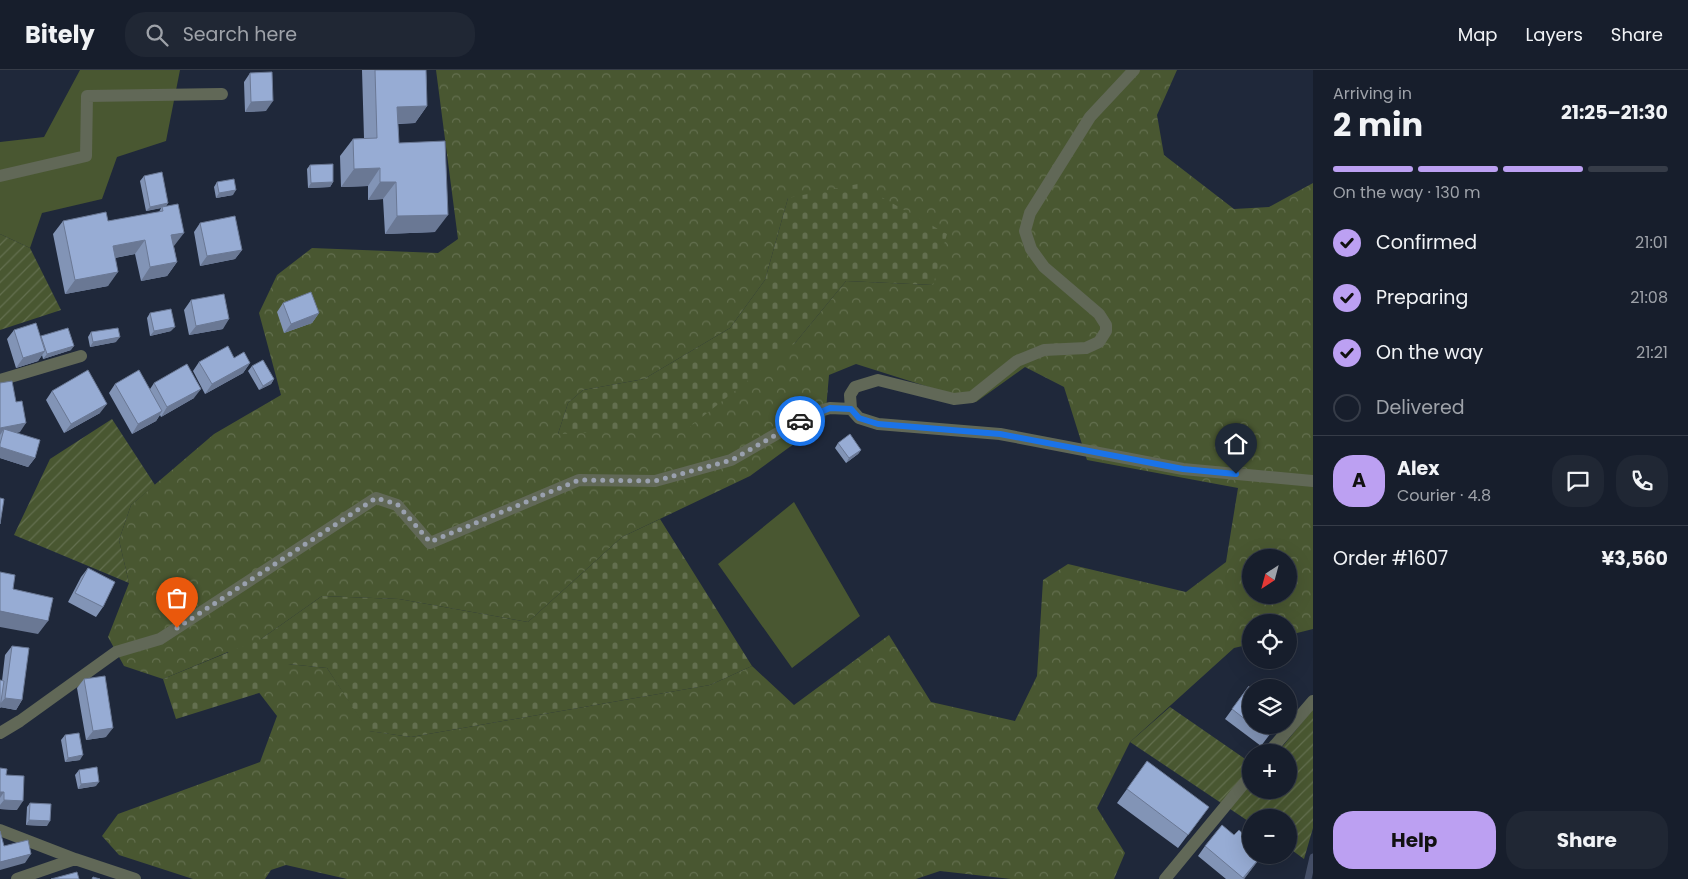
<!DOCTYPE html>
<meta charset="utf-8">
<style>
:root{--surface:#171e2c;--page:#202734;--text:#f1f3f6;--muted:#9ea2a9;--line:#363c48;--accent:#bca0f2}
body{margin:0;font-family:Poppins,sans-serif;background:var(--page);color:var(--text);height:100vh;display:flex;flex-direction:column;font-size:19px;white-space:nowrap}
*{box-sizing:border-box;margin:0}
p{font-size:16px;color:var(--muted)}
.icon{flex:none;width:28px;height:28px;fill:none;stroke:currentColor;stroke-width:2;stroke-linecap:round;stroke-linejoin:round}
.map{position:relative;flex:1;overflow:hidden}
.details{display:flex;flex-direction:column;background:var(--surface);width:375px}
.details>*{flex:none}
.needle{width:32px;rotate:216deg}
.tools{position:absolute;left:1242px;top:479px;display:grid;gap:10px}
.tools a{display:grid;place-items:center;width:55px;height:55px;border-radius:50%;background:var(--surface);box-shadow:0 5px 20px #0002,0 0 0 1px var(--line);font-size:25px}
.pin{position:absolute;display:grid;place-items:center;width:42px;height:42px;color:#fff;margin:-51px -21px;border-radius:50% 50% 50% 0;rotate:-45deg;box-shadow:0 0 5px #0007}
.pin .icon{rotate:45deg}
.courier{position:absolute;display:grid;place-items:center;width:50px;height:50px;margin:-25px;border:4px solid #1a73e8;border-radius:50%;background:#fff;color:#222;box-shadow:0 1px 6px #0007}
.head em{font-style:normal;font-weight:700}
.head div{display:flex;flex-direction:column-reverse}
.head{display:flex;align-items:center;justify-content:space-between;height:85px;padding:0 20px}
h1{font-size:32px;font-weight:700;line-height:38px}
.bar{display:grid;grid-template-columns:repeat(4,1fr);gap:8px 5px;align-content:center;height:60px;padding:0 20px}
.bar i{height:6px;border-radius:4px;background:var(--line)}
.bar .current{background:var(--accent)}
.bar p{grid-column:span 4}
.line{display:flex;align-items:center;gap:12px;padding:0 20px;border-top:1px solid var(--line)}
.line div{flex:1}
.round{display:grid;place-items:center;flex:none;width:52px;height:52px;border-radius:20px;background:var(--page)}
ol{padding:0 20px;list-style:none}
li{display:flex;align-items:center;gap:15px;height:55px}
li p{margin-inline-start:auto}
li .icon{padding:5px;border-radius:50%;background:var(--accent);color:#111;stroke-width:4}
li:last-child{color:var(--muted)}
li i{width:28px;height:28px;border:2px solid var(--line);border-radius:50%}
.button{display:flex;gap:10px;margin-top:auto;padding:10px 20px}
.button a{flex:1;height:58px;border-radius:20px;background:var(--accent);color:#111;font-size:20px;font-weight:700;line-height:58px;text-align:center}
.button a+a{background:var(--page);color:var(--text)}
header{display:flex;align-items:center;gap:30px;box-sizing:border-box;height:70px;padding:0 25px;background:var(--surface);border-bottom:1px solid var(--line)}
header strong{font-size:24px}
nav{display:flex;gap:28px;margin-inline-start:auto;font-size:18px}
.search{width:350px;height:45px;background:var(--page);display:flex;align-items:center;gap:12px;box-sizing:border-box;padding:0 18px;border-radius:20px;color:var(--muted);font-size:19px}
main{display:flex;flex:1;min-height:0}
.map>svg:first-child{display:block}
</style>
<header>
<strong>Bitely</strong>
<div class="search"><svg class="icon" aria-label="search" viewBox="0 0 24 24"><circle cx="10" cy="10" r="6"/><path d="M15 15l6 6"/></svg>Search here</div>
<nav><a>Map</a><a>Layers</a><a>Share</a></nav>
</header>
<main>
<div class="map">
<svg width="1313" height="809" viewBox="0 0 1313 809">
<defs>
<pattern id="forest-crowns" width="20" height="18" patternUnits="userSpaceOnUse" patternTransform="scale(1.25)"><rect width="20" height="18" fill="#495731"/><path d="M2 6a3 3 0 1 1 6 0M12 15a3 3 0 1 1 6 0" fill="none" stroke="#636f4f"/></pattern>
<pattern id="cemetery-stones" width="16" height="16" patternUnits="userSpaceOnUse" patternTransform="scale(1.25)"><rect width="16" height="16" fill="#495731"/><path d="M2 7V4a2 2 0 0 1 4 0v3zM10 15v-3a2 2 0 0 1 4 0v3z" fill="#636f4f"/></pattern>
<pattern id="garden-furrows" width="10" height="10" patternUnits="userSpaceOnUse" patternTransform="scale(1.25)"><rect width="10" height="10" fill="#495731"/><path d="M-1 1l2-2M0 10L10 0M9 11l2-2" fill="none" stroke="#636f4f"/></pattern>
</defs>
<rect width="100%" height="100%" fill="#1f283a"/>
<path fill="#495731" d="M80,0H180L166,71L117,87L102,129L42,143L30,178L0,164V72L44,67Z
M794,432L860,546L792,598L718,494Z"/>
<path fill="url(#forest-crowns)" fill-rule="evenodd" d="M436,0H1177L1157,45L1164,85L1234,139L1269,137L1313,113V559L1289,565V552H1251V574L1234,578L1130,672L1097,738L1125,783L1114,809H1011L940,801L916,809H347L286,795L271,800L265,809H193L119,785L102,766L118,744L260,692L277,646L228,582L163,609L124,596L108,567L129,513L119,470L131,435L214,364L281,325L259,243L277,205L312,178L438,183L458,169ZM788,128L933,215L846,211L795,273L558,364L568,333L583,320L644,309L730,258L765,210ZM856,294L976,332L1025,297L1064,317L1087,390L1238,418L1226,492L1186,522L1068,494L1043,510L1037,606L1015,651L931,632L889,565L794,635L752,596L710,615L411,667L369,661L327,598L288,594L261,569L322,526L399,529L528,552L622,467L750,406L825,351L829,305ZM1251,488H1289V525H1251Z"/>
<path fill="url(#cemetery-stones)" d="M858,114L947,164L933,215L846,211L795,273L687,359L558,364L568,333L583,320L644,309L730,258L765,210L788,128Z
M660,449L752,596L710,615L411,667L368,661L327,598L288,594L259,623L176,649L163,609L261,569L322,526L399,529L528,552L622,467Z"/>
<path fill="url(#garden-furrows)" d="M0,164L30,178L61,240L0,260Z
M112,349L155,415L131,435L119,470L129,513L14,465L50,389Z
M1170,637L1251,693V720H1289V682H1278L1313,639V758L1304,789L1289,778V748H1251V753L1130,672Z"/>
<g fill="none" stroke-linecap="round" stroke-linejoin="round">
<path stroke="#444e66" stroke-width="7" d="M1308,809L1313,787"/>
<path stroke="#616857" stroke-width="12" d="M1134,0L1090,47L1030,143L1025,161L1031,179L1044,197L1099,244L1106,255V261L1099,272L1086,278L1044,280L1017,291L972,327L954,329L878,310L855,317L850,325L851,339L859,348L878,354L1000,364L1183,399L1313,411
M0,106L86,86L87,26L222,24
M0,310L81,286
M0,663L20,651L116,582L160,569L376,428L397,435L430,473L579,410L655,411L731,390L813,343L830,338L851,339
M1269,682L1313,631
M0,760L75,789
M17,809L75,789L135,809
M1165,809L1251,705"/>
</g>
<path fill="#8294b6" d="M362,0H426L427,36L415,53L398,54L399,73L435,162L385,164L383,129L368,130V116L341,117L340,86L353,69L364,68Z
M250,3L266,41L245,42L244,12Z
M310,95L333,112L330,117L308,118L307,99Z
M144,106L168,133L166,136L177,192L167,206L141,211L135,184L115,188L108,216L65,224L53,164L63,151H108L159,142L161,138L146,141L140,111Z
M217,112L233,125L216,128L214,117Z
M200,153L242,180L235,189L200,196L194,162Z
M191,230L223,259L189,265L184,240Z
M283,233L319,243L312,253L284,263L277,242Z
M150,243L171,261L150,266L147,248Z
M14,260L40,267L41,266L71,280L43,289L42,285L38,291L16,298L7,269Z
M91,262L116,272L90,277L88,267Z
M234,288L250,293L243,303L205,324L193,301L199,292Z
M252,296L274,309L271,314L259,320L248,301Z
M0,313L20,362L16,363L35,388L28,397L0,388Z
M154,313L194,328L161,347L160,345L156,351L132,364L109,323L115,314L150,319Z
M52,321L100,343L64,363L46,330Z
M838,373L861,380L858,384L846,393L835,378Z
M88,498L103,537L96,547L68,532L81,507Z
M12,576L22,630L16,640L0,637L2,611L5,585Z
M84,609L106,667L86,670L77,618Z
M1249,616L1251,618V655H1277L1261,676L1225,649Z
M65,665L80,690L65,692L61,670Z
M0,698L6,705L17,740L0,739Z
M79,700L96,716L78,719L75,705Z
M1127,719L1209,737L1178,778L1117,733Z
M30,733L47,756L26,755L27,737Z
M1234,765L1262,785L1244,809H1226L1198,786L1205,776Z"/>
<path fill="#6a7894" d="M273,31L266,41L245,42L251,32Z
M427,36L415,53L385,54L397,37Z
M380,98L368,116L341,117L354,99Z
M333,112L330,117L308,118L311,113Z
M380,112H396L383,129L368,130Z
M236,120L233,125L216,128L219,123Z
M168,133L165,138L162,137L161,138L146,141L150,137Z
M448,145L435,162L385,164L397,146Z
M184,163L174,176L162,179L171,165Z
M145,170L135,184L103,190L113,176Z
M242,180L235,189L200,196L207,186Z
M177,192L167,206L141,211L150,197Z
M118,202L108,216L65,224L75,210Z
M319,243L312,253L284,263L291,254Z
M229,249L223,259L189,265L196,256Z
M175,257L171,261L150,266L154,261Z
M120,267L116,272L90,277L93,272Z
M74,276L71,280L43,289L47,284Z
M45,281L38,291L16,298L23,288Z
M250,293L243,303L205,324L212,314Z
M274,309L271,314L259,320L263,316Z
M201,319L194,328L161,347L167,337Z
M107,334L100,343L64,363L71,354Z
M162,341L156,351L132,364L138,354Z
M26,353L20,362L2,365L4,359L0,365V358Z
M0,377L35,388L28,397L0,388Z
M861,380L858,384L846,393L849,388Z
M0,541L48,551L38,564L0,557Z
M5,628L22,630L16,640L0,637V634Z
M113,658L106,667L86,670L93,661Z
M83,685L80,690L65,692L68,688Z
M99,712L96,716L78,719L81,714Z
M0,722H4L0,728Z
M4,730L23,731L17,740L0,739V735Z
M29,750L50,751L47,756L26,755Z
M31,784L25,793L0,800V792Z
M1262,785L1258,791L1244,809H1243Z"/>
<path fill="#97acd4" stroke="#6a7894" d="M375,0H426L427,36L397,37L399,73L445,71L448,145L397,146L396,112H380V98L354,99L353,69L377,68Z
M272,2L273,31L251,32L250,3Z
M333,94V112L311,113L310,95Z
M162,102L168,133L150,137L144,106Z
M234,109L236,120L219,123L217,112Z
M178,134L184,163L171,165L177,192L150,197L145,170L113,176L118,202L75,210L63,151L106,142L108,151L163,141L162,137Z
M235,146L242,180L207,186L200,153Z
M311,222L319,243L291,254L283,233Z
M224,224L229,249L196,256L191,230Z
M171,239L175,257L154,261L150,243Z
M36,253L45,281L23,288L14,260Z
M68,258L74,276L47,284L41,266Z
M118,258L120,267L93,272L91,262Z
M228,276L234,288L244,282L250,293L212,314L199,292Z
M263,290L274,309L263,316L252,296Z
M187,294L201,319L167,337L154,313Z
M88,300L107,334L71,354L52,321Z
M139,300L162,341L138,354L115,314Z
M12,311L16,332L22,331L26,353L0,358V313Z
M4,359L40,370L35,388L0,377V374Z
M850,364L861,380L849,388L838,373Z
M0,428L4,429L0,454Z
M88,498L115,512L103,537L75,523Z
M0,502L15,505L13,519L53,528L48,551L0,541Z
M12,576L29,578L22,630L5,628Z
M105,606L113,658L93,661L84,609Z
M0,610L4,611L0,638Z
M1249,616L1251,618V654L1232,639Z
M1253,655H1277L1268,666Z
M79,663L83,685L68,688L65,665Z
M1147,691L1209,737L1188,765L1127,719Z
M97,697L99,712L81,714L79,700Z
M0,698L7,699L6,705L24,706L23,731L4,730V722H0Z
M30,733L51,734L50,751L29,750Z
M1222,755L1234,765L1239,760L1251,771V785H1262L1243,808L1205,776Z
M0,761L4,776L28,770L31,784L0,792Z
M77,802L79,809H51Z
M93,807L100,809H92Z"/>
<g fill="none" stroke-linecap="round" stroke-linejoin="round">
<path stroke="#99a0ae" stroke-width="5" stroke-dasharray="0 9" d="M177,558L376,428L397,434L430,472L579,410L655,411L732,390L800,351"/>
<path stroke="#1a73e8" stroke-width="6" d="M800,351L830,338L851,339L859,348L878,354L1000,364L1183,399L1236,404"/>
</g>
</svg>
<div class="tools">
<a><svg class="needle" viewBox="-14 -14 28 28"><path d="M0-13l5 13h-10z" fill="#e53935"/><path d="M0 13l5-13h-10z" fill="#9ea2a9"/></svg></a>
<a><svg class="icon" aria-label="locate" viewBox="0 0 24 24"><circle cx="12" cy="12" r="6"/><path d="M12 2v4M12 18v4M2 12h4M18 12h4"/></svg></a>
<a><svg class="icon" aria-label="layers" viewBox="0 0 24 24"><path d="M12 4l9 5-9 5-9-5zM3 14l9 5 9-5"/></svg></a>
<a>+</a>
<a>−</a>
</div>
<div class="pin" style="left:177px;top:558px;background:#ea580c"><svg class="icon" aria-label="bag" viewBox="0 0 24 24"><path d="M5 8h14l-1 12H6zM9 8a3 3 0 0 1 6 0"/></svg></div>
<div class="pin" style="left:1236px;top:404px;background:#1f2937"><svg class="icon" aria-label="home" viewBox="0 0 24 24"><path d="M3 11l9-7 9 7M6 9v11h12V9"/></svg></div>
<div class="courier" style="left:800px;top:351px"><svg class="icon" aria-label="car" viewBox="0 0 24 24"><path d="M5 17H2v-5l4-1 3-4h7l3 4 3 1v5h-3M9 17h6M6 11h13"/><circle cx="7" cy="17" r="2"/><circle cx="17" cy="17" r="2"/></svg></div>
</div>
<section class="details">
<div class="head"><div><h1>2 min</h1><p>Arriving in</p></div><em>21:25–21:30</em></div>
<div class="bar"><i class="current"></i><i class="current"></i><i class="current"></i><i></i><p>On the way · 130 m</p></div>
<ol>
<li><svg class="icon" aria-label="check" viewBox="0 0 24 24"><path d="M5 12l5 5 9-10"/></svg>Confirmed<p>21:01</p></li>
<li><svg class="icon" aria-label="check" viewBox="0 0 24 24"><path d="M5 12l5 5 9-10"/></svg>Preparing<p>21:08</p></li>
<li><svg class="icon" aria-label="check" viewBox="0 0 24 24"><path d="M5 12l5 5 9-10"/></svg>On the way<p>21:21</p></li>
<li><i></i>Delivered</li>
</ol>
<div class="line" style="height:90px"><b class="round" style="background:var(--accent);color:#111">A</b><div><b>Alex</b><p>Courier · 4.8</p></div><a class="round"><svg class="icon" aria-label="chat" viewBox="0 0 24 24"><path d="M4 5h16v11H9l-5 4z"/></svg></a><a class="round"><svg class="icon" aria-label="phone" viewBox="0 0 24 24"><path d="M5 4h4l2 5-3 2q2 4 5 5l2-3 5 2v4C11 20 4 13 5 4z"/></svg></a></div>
<div class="line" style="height:65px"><div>Order #1607</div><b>¥3,560</b></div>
<div class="button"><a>Help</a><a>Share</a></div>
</section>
</main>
